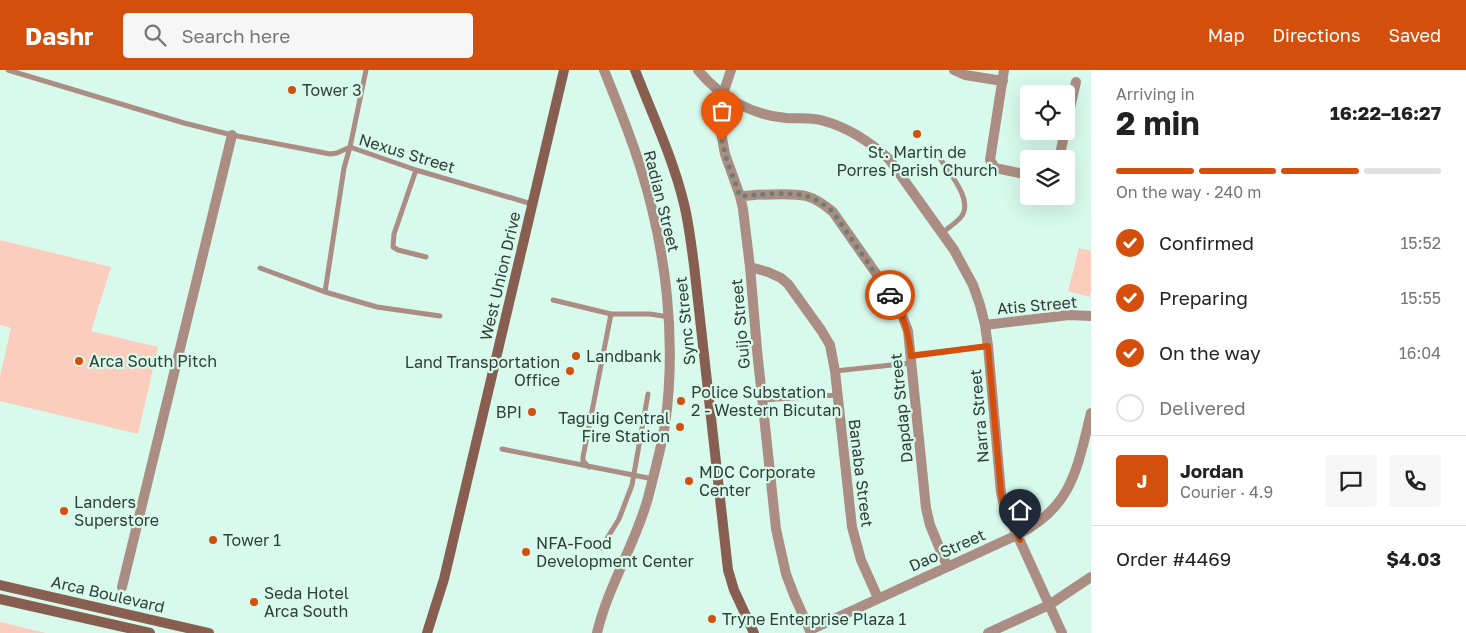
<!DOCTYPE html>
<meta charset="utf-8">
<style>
:root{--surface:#fff;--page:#f6f6f6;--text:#222;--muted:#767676;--line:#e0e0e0;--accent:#d44f0c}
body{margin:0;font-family:"Golos Text",sans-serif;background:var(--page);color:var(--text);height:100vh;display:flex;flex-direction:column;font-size:19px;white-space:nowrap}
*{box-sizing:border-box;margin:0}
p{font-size:16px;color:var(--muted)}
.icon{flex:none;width:28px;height:28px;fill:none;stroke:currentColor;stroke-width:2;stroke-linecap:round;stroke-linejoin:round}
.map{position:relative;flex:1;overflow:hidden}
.details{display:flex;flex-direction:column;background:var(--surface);width:375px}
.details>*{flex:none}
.buttons{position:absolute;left:1020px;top:15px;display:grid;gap:10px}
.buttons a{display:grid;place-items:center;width:55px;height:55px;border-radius:5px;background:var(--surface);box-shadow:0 5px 20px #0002;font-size:25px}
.pin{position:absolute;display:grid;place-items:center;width:42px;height:42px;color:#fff;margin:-51px -21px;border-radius:50% 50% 50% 0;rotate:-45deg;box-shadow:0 0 5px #0007}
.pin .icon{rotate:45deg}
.courier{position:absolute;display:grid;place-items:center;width:50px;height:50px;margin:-25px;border:4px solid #d44f0c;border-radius:50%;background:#fff;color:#222;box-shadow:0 1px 6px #0007}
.headline em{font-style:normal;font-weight:700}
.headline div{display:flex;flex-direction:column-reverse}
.headline{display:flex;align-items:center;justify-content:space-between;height:85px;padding:0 25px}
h1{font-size:32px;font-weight:700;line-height:38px}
.bar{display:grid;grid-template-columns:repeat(4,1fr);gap:8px 5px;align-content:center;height:60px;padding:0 25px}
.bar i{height:6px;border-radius:4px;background:var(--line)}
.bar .active{background:var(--accent)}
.bar p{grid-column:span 4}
.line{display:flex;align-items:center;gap:12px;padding:0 25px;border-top:1px solid var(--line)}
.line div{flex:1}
.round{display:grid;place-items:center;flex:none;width:52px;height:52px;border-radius:5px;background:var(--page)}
ol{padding:0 25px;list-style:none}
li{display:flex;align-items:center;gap:15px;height:55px}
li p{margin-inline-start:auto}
li .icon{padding:5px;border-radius:50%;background:var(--accent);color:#fff;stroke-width:4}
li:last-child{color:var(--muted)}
li i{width:28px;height:28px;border:2px solid var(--line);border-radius:50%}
header{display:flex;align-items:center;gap:30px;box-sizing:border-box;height:70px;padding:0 25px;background:var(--accent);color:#fff}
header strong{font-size:24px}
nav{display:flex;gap:28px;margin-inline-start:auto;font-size:18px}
.search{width:350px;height:45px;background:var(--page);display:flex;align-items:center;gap:12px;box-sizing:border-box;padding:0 18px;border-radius:5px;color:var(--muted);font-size:19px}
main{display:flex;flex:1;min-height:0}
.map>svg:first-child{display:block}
</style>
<header>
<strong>Dashr</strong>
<div class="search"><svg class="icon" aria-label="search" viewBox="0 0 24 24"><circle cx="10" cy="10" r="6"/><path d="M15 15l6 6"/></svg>Search here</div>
<nav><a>Map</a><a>Directions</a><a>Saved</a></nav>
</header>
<main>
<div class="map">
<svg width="1091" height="563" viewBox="0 0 1091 563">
<rect width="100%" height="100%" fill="#d7faec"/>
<path fill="#fccdbc" d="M0,170L111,197L91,261L158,277L138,364L0,331V306L11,258L0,255Z
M1079,178L1091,181V221L1090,227L1068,221Z
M0,552L46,563H0Z"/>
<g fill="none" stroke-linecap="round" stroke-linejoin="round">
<path stroke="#ab8d83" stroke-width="5" d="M8,0L184,53L232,65L330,84L337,83L350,77L416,100L532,134
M941,90C950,104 974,131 961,147C956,153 948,158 942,163
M416,100L394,164L393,177L398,180L426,187
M260,198L325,222L377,237L440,246
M325,222L344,98L350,77L366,0
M553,230L611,244H650L669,247
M911,285L988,276
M835,301L911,293
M763,330L837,325
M502,379L653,409
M589,397L583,391V387L611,244
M601,478L619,449L632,415L648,324"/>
<path stroke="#ab8d83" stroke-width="10" d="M698,0C720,27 751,45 786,48C799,49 812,47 824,51C850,58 870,72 889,89L954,180L973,215L980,235L985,255L988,276L1001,423L1004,436L1062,563
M731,0L723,24L719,45L720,57L725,84L740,126L743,139L750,197L757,280L776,459L786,504L794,525L811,563
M954,0L965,5L1003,11
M1004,0L990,90L995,98L1029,105
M1066,55L1076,12
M1059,89L1065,61
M740,126C758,125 790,122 806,126C817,129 825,135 833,142L894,229L902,245L908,261L926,438L930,455L947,496
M750,197L768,202L781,208L788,214L821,260L830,275L835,301L852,457L861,490L878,528
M985,255L1069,245L1091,246
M122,517L232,65
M810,560L1017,465C1073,437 1077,398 1091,343
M597,563C608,516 635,475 648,428C654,404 661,379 665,355C677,269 666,178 640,96C630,64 617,32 604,0
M988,563L1049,535L1091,507"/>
<path stroke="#875e4f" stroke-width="10" d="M635,0C652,44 673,88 684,134C689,154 691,174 694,195L728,500L734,520L754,563
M0,515L209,563
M0,529L150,563
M427,563L444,509L564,0"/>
</g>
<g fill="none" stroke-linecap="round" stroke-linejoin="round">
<path stroke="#6a8077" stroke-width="5" stroke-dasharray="0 9" d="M722,71L727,91L740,126C759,125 789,121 806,126C817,129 825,135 833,142L890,225"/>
<path stroke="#d44f0c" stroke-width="6" d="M890,225C904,243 909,263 911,286L988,276L1001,423L1004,436L1020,470"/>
</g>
<g fill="#d44f0c" stroke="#d7faec" stroke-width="2">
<circle cx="292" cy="20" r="5"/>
<circle cx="917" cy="64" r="5"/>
<circle cx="576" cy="286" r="5"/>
<circle cx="79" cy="291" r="5"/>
<circle cx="570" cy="301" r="5"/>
<circle cx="681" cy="331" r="5"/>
<circle cx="532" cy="342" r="5"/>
<circle cx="680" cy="357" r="5"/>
<circle cx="689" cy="411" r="5"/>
<circle cx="64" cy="441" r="5"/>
<circle cx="213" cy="470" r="5"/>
<circle cx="526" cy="482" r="5"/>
<circle cx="254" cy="532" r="5"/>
<circle cx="712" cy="549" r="5"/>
</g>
<g text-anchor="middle" stroke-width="4.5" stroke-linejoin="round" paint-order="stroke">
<g font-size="16" fill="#303e38" stroke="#d7faec" text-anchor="start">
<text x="302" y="26">Tower 3</text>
<text x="917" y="88" text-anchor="middle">St. Martin de<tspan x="917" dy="18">Porres Parish Church</tspan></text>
<text x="586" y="292">Landbank</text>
<text x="89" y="297">Arca South Pitch</text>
<text x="560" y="298" text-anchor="end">Land Transportation<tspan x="560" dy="18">Office</tspan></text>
<text x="691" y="328">Police Substation<tspan x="691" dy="18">2 - Western Bicutan</tspan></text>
<text x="522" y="348" text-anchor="end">BPI</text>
<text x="670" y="354" text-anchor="end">Taguig Central<tspan x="670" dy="18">Fire Station</tspan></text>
<text x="699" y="408">MDC Corporate<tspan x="699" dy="18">Center</tspan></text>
<text x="74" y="438">Landers<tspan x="74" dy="18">Superstore</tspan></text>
<text x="223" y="476">Tower 1</text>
<text x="536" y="479">NFA-Food<tspan x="536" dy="18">Development Center</tspan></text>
<text x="264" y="529">Seda Hotel<tspan x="264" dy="18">Arca South</tspan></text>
<text x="722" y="555">Tryne Enterprise Plaza 1</text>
</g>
<g font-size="16" fill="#303e38" stroke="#d7faec">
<text transform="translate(407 83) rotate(17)" y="6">Nexus Street</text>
<text transform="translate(662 131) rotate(76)" y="6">Radian Street</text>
<text transform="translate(500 206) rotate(-77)" y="6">West Union Drive</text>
<text transform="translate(1037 235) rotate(-5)" y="6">Atis Street</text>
<text transform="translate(685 251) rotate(-96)" y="6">Sync Street</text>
<text transform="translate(740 254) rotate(-95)" y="6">Guijo Street</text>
<text transform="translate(901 338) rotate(-96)" y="6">Dapdap Street</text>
<text transform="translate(979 346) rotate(-95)" y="6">Narra Street</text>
<text transform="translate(861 403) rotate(83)" y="6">Banaba Street</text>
<text transform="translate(947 480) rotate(-24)" y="6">Dao Street</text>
<text transform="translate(108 524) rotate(13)" y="6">Arca Boulevard</text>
</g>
</g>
</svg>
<div class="buttons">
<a><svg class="icon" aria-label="locate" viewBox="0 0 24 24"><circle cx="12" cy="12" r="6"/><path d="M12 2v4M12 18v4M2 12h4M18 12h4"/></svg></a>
<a><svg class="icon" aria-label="layers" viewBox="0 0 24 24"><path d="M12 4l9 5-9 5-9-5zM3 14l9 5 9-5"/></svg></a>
</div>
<div class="pin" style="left:722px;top:71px;background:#ea580c"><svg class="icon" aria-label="bag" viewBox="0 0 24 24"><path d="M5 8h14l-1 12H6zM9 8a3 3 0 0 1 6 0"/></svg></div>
<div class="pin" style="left:1020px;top:470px;background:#1f2937"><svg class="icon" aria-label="home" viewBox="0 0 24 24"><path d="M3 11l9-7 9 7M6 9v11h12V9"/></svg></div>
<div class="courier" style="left:890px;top:225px"><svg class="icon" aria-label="car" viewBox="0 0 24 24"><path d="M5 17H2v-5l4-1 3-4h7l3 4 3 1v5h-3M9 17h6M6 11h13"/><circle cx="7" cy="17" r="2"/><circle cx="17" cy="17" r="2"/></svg></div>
</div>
<section class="details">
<div class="headline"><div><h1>2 min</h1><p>Arriving in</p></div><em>16:22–16:27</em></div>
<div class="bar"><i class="active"></i><i class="active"></i><i class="active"></i><i></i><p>On the way · 240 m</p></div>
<ol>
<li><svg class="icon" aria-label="check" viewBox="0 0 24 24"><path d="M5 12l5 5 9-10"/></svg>Confirmed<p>15:52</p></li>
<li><svg class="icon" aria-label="check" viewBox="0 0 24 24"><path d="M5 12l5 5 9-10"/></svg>Preparing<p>15:55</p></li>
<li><svg class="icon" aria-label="check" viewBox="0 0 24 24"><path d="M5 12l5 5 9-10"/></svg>On the way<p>16:04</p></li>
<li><i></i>Delivered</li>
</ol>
<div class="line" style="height:90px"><b class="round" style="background:var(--accent);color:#fff">J</b><div><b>Jordan</b><p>Courier · 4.9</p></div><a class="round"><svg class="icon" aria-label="chat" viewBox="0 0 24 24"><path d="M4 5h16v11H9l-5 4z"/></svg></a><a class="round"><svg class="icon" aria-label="phone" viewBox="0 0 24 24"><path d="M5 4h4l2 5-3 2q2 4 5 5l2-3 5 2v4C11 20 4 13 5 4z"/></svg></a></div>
<div class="line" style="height:65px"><div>Order #4469</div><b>$4.03</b></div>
</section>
</main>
